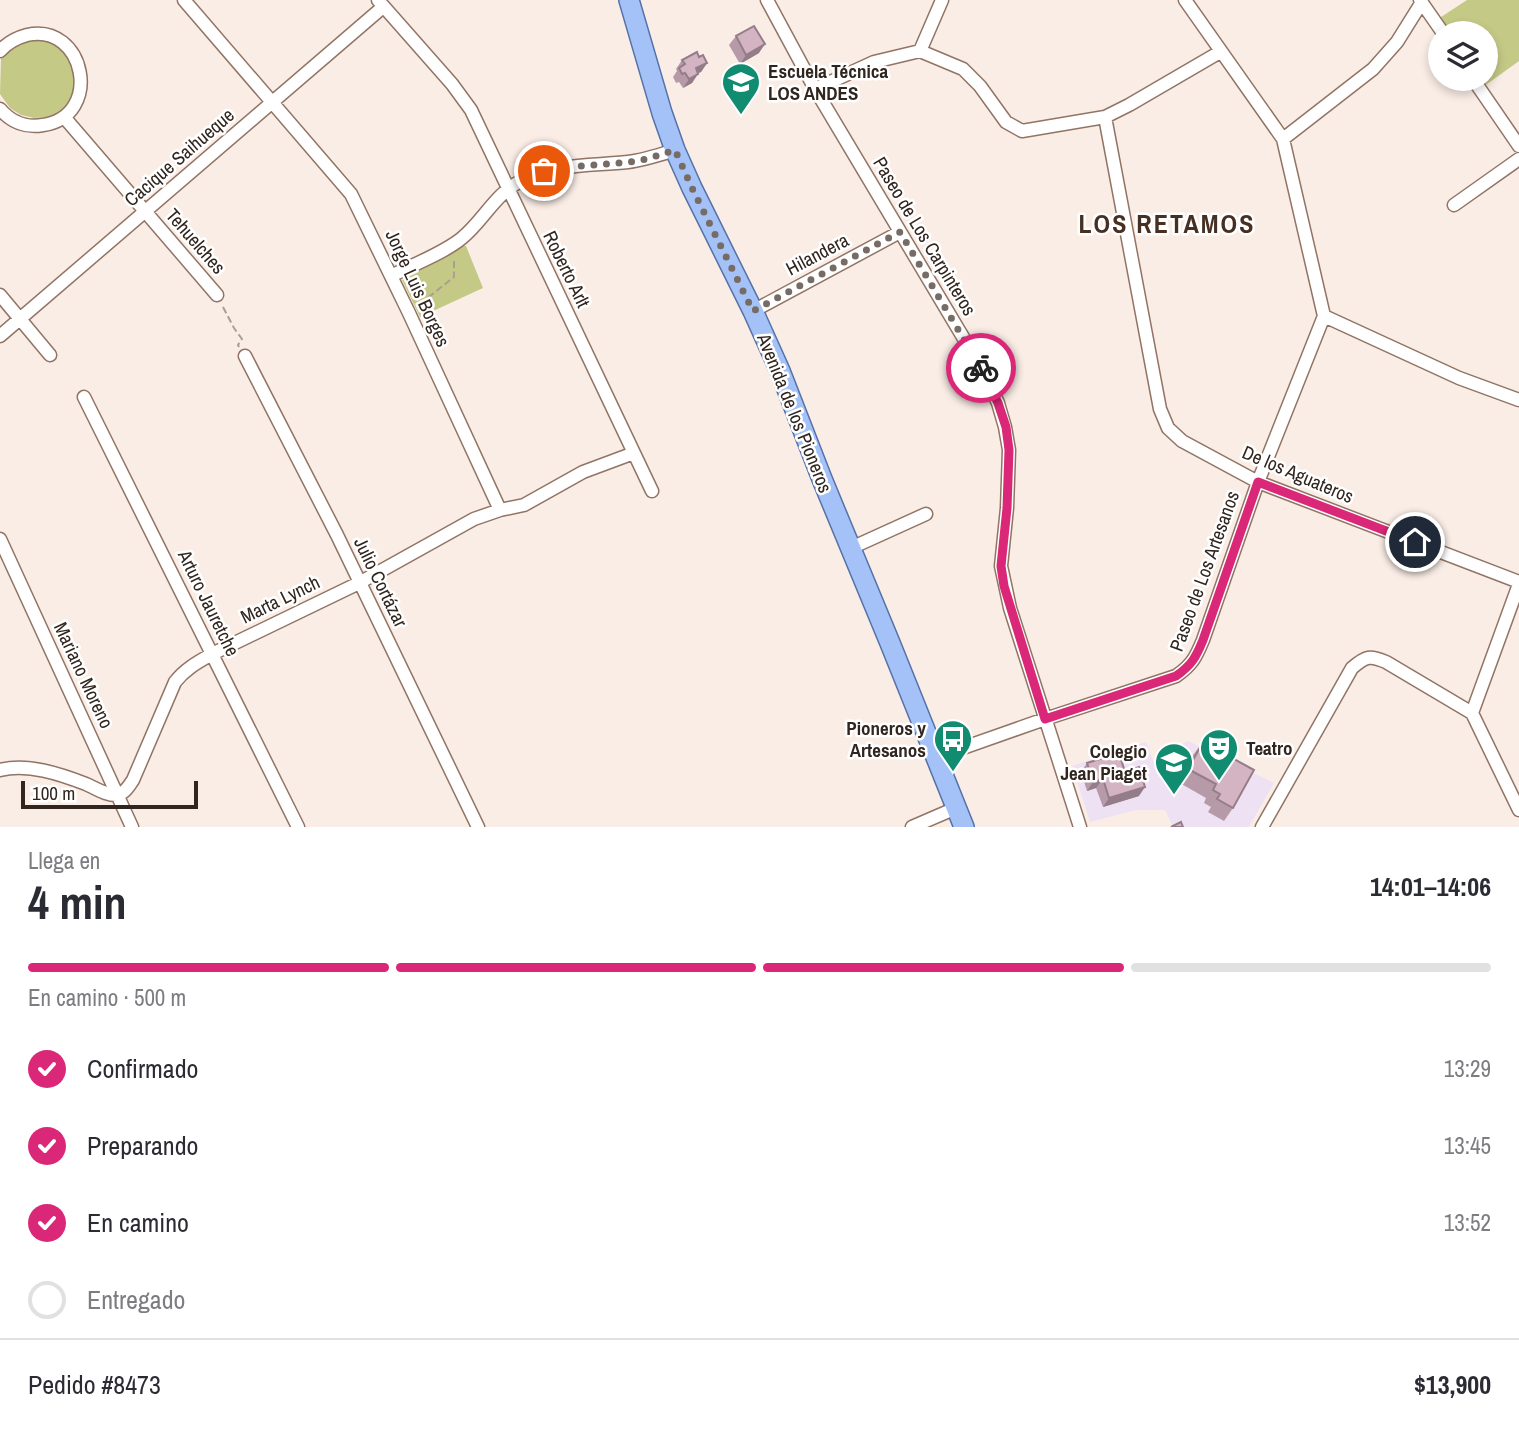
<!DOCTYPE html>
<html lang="es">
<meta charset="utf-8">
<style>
:root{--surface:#fff;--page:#f2f2f3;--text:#2b2b33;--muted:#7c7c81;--line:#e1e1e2;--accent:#db2777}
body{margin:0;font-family:"Archivo Narrow",sans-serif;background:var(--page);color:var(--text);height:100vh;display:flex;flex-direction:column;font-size:26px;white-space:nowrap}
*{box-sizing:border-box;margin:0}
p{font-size:23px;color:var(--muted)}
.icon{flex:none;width:38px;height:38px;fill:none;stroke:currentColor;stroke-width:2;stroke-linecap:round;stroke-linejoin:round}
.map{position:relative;height:827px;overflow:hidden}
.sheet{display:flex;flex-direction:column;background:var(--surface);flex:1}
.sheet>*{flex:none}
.tools{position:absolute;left:1428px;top:21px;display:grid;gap:14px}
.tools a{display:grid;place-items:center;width:70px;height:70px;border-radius:50%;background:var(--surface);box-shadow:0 4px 10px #0003;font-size:35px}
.scale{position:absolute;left:21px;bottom:18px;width:177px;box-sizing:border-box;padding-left:7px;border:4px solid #31261f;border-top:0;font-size:19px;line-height:24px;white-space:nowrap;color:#31261f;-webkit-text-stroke:5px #fff;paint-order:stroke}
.pin{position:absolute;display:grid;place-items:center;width:60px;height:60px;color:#fff;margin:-30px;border:4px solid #fff;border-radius:50%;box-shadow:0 2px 7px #0007}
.courier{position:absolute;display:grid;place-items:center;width:70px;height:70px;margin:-35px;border:5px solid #db2777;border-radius:50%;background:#fff;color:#222;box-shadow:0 2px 9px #0007}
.overview em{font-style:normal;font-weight:800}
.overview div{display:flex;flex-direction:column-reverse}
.overview{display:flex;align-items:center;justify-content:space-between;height:119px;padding:0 28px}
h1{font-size:46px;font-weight:800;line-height:52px}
.bar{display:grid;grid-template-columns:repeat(4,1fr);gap:10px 7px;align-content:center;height:84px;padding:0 28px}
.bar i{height:9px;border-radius:5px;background:var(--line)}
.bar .active{background:var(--accent)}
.bar p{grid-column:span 4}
.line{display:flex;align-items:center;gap:18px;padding:0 28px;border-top:2px solid var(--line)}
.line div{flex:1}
ol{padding:0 28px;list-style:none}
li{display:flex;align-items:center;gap:21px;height:77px}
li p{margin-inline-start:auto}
li .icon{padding:7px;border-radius:50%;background:var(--accent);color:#fff;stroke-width:4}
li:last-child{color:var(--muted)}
li i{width:38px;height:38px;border:4px solid var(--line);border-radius:50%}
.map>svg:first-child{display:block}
</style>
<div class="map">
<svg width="1519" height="827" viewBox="0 0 1519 827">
<rect width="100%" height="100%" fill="#faede6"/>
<path fill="#eee1f4" d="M1188,741L1274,783L1249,827H1173L1165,810H1136L1090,822L1072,766L1146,742L1159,777L1180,769L1174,748Z"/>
<path fill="#c5c986" d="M1467,0H1519V61L1483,87L1478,79H1486V33H1447L1438,19Z
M47,38L69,52L78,77L69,102L60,112L47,117L34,118L21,115L10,108L0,94L1,58L9,47L20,40Z
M455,244L466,246L483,288L420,317L402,280Z"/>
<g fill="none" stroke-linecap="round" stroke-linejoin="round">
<defs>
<path id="minor" d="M184,0L351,194L409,313L500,510
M378,0L452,84L471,110L652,491
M767,0L815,89L982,369L998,403L1005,427L1009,450L1007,508L1001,566L1010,608L1080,827
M1185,0L1283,139L1324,316L1459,378L1519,400
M1420,0L1443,33
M0,51C7,43 16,38 27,35C85,22 104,116 43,125C26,128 11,122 0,109
M920,51L942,0
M1473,79L1519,146
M815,89L874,62L920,51L963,69L980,86L1006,122L1022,131L1105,117L1129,105L1220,52
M64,117L217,295
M1105,117L1160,409L1168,428L1182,441L1258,482L1519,582
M1283,139L1373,69L1397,42L1422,2
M1454,205L1519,159
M391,276C412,265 444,253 462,238C484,220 496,192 523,180C559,163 591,166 628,162C644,160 659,155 675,150
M0,295L50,355
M753,311L900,232
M0,336L383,7
M245,356L337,535L478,827
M84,397L298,827
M0,539L132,827
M851,548L926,514
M1472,713L1519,584
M937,757L1045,719L1176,676C1192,665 1196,657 1203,640L1258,482L1324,316
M0,770C28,763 60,774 86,784C95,788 107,796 118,795C125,793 129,786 133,780L175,682C185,669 198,662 212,654L359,583L474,519L500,510L524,505L583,472L634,453
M912,827L956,808
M1262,827L1352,668C1366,656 1370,655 1386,662L1472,713L1519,810"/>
<path id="primary" d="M629,0L662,113L675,150L692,188L753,311L780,371L822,479L890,643L964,827"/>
</defs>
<use href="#minor" stroke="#917464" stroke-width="15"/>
<use href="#primary" stroke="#5471a8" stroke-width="22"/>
<path stroke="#ab9e97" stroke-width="2" stroke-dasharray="7 3.5" stroke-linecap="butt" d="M420,304L454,277V259
M223,307L234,328L242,339L238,345L239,347"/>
<use href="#minor" stroke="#fff" stroke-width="12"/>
<use href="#primary" stroke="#a4c2f7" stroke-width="19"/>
</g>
<path fill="#b69aa7" d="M736,36L759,53L740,64L729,45Z
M699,57L707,63L701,72L698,73L692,83L683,88L679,82L676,83L673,77L677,71L676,69L682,60Z
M1203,742L1233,808L1224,821L1208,812L1211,807L1204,803L1206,798L1178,782L1193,755Z
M1087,763L1125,772L1139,796L1103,807L1096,788L1087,791L1081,772Z"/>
<path fill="#947d88" d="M765,44L759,53L740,64L746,55Z
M707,63L701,72L689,77L696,68Z
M698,74L692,83L683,88L689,79Z
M1103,779L1096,788L1087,791L1093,782Z
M1145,787L1139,796L1103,807L1109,798Z"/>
<path fill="#d4b3c2" stroke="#947d88" stroke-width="2" d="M754,26L765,44L746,55L736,36Z
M697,52L699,57L703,55L707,63L696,68L698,74L689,79L685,73L682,74L679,68L685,64L682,60Z
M1203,742L1254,770L1233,808L1217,799L1220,794L1213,790L1216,784L1188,769Z
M1119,753L1125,772L1139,767L1145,787L1109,798L1103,779L1093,782L1087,763Z
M1181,822L1183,827H1171Z"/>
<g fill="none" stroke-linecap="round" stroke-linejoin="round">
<path stroke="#776c65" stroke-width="7" stroke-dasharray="0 12.6" d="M544,171L555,168L630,162L647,159L675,150L692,188L753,311L900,232L981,368"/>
<path stroke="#db2777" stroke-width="9" d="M981,368L998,403L1006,427L1009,450L1007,508L1001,566L1004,586L1045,719L1176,676C1192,665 1196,657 1203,640L1258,482L1415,542"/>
</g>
<defs>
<symbol id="school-pin" viewBox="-11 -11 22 30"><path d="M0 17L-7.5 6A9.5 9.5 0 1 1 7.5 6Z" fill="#118c70" stroke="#fff"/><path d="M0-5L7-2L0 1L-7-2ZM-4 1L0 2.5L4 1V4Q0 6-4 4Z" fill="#fff"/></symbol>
<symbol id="bus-pin" viewBox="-11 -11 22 30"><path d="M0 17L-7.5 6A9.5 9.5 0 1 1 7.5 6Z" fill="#118c70" stroke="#fff"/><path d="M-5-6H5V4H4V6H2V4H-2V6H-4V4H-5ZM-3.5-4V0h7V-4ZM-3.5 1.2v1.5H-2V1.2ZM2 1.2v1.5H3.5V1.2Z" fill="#fff"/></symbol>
<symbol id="theatre-pin" viewBox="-11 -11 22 30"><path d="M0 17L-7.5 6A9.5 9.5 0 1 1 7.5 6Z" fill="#118c70" stroke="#fff"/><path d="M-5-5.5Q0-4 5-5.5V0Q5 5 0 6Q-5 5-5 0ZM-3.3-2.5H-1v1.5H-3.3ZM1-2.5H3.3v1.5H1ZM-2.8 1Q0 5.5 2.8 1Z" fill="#fff"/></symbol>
</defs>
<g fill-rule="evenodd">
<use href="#school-pin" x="719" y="60" width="44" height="60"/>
<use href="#bus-pin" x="931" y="717" width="44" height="60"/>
<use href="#theatre-pin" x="1197" y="726" width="44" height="60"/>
<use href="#school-pin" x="1152" y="740" width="44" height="60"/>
</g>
<g text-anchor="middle" stroke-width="5" stroke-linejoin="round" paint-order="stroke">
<g font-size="19" font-weight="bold" fill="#31261f" stroke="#fff" text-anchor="start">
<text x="768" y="78">Escuela Técnica<tspan x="768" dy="22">LOS ANDES</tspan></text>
<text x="926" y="735" text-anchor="end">Pioneros y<tspan x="926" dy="22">Artesanos</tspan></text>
<text x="1246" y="755">Teatro</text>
<text x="1147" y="758" text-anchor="end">Colegio<tspan x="1147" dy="22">Jean Piaget</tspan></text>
</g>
<g font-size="19" fill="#31261f" stroke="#fff">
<text transform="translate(179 157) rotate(-41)" y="7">Cacique Saihueque</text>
<text transform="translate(925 236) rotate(59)" y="7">Paseo de Los Carpinteros</text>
<text transform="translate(196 241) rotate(49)" y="7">Tehuelches</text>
<text transform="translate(817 254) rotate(-28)" y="7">Hilandera</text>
<text transform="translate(567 269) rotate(64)" y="7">Roberto Arlt</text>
<text transform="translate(418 288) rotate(65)" y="7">Jorge Luis Borges</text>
<text transform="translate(795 413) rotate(68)" y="7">Avenida de los Pioneros</text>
<text transform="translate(1298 474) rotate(23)" y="7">De los Aguateros</text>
<text transform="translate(1204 571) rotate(-70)" y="7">Paseo de Los Artesanos</text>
<text transform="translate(381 582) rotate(64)" y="7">Julio Cortázar</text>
<text transform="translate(280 599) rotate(-26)" y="7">Marta Lynch</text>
<text transform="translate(209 603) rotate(64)" y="7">Arturo Jauretche</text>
<text transform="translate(84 675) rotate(65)" y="7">Mariano Moreno</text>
</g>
<g font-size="26" font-weight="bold" letter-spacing="2" fill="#472f21" stroke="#fff">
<text x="1167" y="233">LOS RETAMOS</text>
</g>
</g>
</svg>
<div class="tools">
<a><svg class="icon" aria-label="layers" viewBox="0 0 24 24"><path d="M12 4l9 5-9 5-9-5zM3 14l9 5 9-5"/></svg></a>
</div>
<div class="scale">100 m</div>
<div class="pin" style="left:544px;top:171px;background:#ea580c"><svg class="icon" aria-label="bag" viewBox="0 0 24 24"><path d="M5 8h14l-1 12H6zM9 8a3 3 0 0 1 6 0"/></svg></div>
<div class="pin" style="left:1415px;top:542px;background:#1f2937"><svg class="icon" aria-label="home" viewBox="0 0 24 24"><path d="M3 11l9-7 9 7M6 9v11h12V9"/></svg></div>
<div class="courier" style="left:981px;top:368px"><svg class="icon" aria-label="bike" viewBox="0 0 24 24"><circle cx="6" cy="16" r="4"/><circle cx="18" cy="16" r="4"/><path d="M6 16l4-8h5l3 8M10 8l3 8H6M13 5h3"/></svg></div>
</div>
<section class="sheet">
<div class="overview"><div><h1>4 min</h1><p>Llega en</p></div><em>14:01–14:06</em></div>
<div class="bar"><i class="active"></i><i class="active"></i><i class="active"></i><i></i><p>En camino · 500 m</p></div>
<ol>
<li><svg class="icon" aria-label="check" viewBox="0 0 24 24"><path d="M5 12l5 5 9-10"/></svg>Confirmado<p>13:29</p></li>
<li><svg class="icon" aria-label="check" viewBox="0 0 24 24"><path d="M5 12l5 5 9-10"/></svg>Preparando<p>13:45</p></li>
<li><svg class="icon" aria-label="check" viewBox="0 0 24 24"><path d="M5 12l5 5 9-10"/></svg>En camino<p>13:52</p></li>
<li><i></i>Entregado</li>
</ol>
<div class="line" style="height:91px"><div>Pedido #8473</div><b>$13,900</b></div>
</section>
